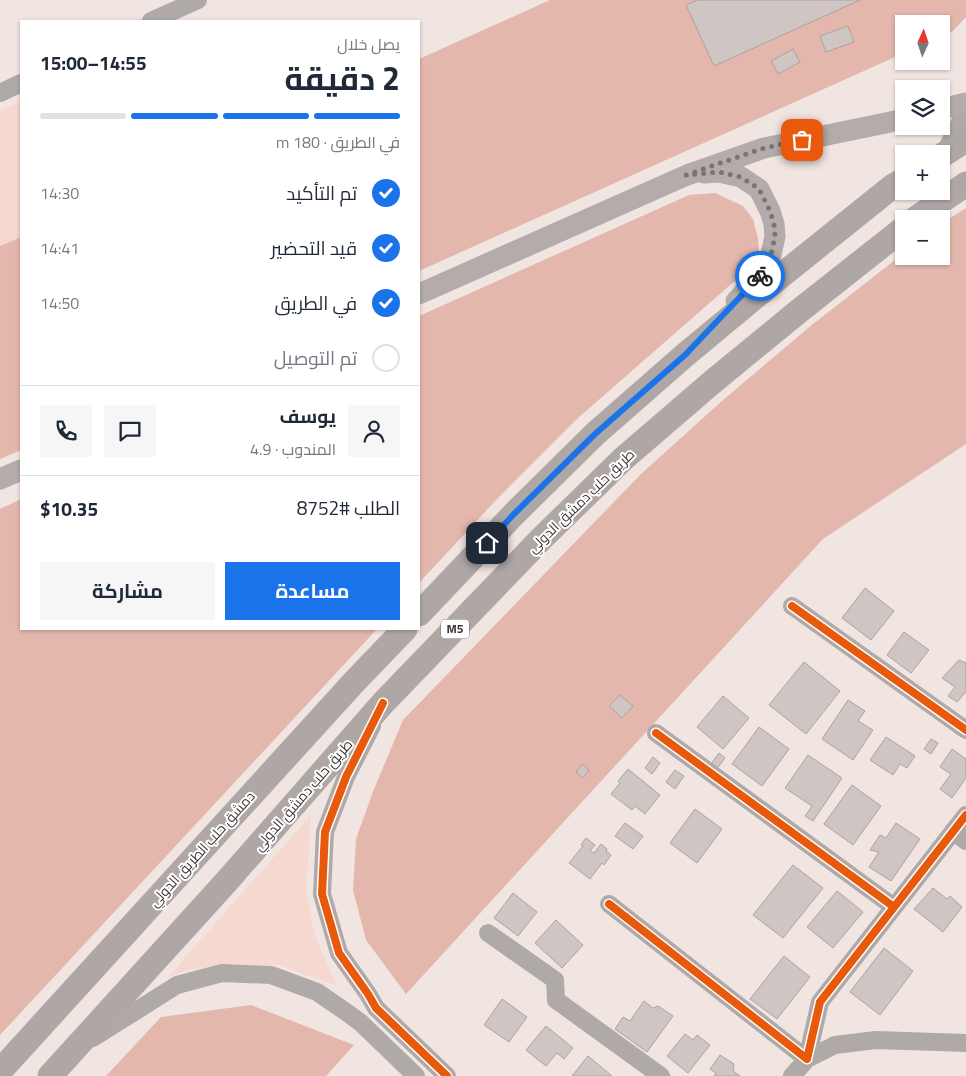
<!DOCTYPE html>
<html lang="ar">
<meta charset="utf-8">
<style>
:root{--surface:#fff;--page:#f6f6f7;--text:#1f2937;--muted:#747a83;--line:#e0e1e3;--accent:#1a73e8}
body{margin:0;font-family:"Titillium Web",Cairo,sans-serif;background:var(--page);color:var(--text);direction:rtl;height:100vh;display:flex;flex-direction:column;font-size:19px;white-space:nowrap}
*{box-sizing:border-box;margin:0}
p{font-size:16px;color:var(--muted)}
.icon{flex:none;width:28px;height:28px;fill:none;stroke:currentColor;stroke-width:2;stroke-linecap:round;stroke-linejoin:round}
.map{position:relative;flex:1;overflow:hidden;direction:ltr}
.side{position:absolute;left:20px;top:20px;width:400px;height:610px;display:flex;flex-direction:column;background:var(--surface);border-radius:0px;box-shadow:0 1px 4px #0004;direction:rtl}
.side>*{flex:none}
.needle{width:32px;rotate:3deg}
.tools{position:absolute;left:895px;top:15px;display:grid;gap:10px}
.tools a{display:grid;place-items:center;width:55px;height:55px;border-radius:0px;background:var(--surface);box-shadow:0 1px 4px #0004;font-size:25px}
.pin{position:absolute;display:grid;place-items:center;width:42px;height:42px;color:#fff;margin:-21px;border-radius:10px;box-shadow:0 2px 8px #0006}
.courier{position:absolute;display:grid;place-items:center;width:50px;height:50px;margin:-25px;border:4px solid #1a73e8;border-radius:50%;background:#fff;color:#222;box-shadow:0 1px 6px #0007}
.overview em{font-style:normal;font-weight:700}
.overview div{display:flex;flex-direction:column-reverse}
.overview{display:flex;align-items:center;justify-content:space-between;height:85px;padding:0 20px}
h1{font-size:32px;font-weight:700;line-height:38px}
.bar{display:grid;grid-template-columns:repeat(4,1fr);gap:8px 5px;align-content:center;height:60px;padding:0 20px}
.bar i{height:6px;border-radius:4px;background:var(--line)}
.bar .active{background:var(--accent)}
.bar p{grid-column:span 4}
.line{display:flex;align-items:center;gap:12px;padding:0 20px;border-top:1px solid var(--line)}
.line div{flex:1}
.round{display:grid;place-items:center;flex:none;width:52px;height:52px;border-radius:0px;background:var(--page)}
ol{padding:0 20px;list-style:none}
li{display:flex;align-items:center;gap:15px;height:55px}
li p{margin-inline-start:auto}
li .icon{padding:5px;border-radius:50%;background:var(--accent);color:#fff;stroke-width:4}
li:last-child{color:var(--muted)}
li i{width:28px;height:28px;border:2px solid var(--line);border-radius:50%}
.button{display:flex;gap:10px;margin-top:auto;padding:10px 20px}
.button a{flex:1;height:58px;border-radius:0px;background:var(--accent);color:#fff;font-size:20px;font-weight:700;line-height:58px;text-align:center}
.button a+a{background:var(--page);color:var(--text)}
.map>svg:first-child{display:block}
</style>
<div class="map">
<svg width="966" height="1076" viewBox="0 0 966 1076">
<rect width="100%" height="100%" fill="#f1e5e2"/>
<path fill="#f5d8d0" d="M21,101V237L0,246V111Z
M311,815L306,890L314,933L337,986L278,965H234L191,969L168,977Z"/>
<path fill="#e4b7ac" d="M550,0H966V17L953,31L941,36V24H904V53L419,271V59Z
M715,193L743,206L753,219L758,238L759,254L753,265L578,418L496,500L419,583V316L689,195Z
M966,208V444L823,539L406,994L366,940L353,890L356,839L374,789L403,720L640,475L723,400L813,324L904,253V256H941V224Z
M21,237V450L0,459V246Z
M21,499V629H377L0,1035V509Z
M251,1005L354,1045L326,1076H106L161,1017Z"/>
<path fill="#cfc6c4" stroke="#aca2a0" d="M698,0H860L714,66L686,5Z
M848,26L854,42L826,52L820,36Z
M793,49L800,62L778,74L771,61Z
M865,588L894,611L871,640L842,618Z
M904,632L929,650L911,673L887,655Z
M959,660L966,663V692L957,702L948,696L955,687L942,678Z
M804,662L840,691L806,734L769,705Z
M620,695L633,706L622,718L609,706Z
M723,696L749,718L723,749L697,727Z
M848,700L865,711L858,721L873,730L853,760L822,739Z
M759,727L789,749L762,786L732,764Z
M886,737L915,756L907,768L900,764L893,775L870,760Z
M931,739L938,743L931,754L924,749Z
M952,749L966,759V778L952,798L940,789L951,774L940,767Z
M719,753L725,758L716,770L710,765Z
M808,755L842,778L813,821L805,816L812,806L785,788Z
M653,757L660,763L652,774L645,768Z
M582,764L589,770L583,778L576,772Z
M628,769L660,795L645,814L635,806L632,810L611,794L620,783L618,781Z
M675,770L684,776L675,789L666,782Z
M852,785L881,806L853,845L824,824Z
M695,809L722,829L697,863L670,843Z
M625,823L643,836L633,849L615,836Z
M896,823L920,839L891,881L869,867L879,852L870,850L880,835L886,838Z
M586,838L595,845L590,851L594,853L601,844L607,849L606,851L611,855L604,865L602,863L590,879L569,863L583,846L581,845Z
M793,865L823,888L783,938L753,915Z
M933,888L947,899L950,896L962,907L943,932L914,909Z
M837,891L863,912L833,948L807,927Z
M513,893L537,912L518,936L494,918Z
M556,920L583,945L562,968L535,943Z
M884,948L913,971L880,1015L850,992Z
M784,956L810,977L777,1019L750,999Z
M502,999L527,1017L509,1042L484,1025Z
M644,1001L653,1008L658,1006L673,1016L647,1052L615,1029L623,1017L630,1021Z
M546,1026L573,1048L564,1059L557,1053L546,1066L526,1050Z
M685,1034L693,1040L697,1035L710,1045L688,1073L667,1056Z
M720,1055L734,1064L733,1071L740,1076H714L716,1073L710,1069Z
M588,1056L612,1076H572Z"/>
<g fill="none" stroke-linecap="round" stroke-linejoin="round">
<path stroke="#afa9a8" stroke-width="18" d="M151,21L198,0
M0,93L21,83
M945,152L966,110
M792,606L966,730
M372,726L346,777L325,832L322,894L339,953L368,994L376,1008L447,1076
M656,733L894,907
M953,831L966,841
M609,904L807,1059L820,1002L966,815
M488,933L555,980L556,1000L661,1076
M93,1038L177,985L222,973L271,975L317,992L349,1014L361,1023L416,1076
M792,1076L807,1059L835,1045L876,1040L966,1043"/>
<path stroke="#b3acaa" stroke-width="21" d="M941,109L966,103
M704,173L719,172L741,177L759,189L770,211L774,224L775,236L771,255L762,274L736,301
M419,294L687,175L764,148L876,125L904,119
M0,479L21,470"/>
<path stroke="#afa7a6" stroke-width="25" d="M941,156L966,140
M915,219L966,184
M419,614L514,514L595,434L685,355L772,283L893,186L904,180
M0,1071L355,681L405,629
M50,1076L227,881L383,703L542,538L623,459L710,384L799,311L904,228"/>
<defs>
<path id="cycleway" d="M792,606L966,730
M383,703L346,777L325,832L322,894L339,953L368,994L376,1008L447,1076
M656,733L894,907
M609,904L807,1059L820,1002L966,815"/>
</defs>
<use href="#cycleway" stroke="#fff" stroke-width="11"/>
<use href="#cycleway" stroke="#e8590c" stroke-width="8"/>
</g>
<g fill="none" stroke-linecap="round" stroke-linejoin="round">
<path stroke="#7d7472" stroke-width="5" stroke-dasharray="0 9" d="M760,276L771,255L775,236L774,224L770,211L759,189L741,177L719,172L686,175L764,148L802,140"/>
<path stroke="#1a73e8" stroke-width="6" d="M487,543L514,514L595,434L685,355L760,276"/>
</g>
<g text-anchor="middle" stroke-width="4" stroke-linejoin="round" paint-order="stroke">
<rect fill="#fff" stroke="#797372" stroke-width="1" x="441" y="619.5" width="28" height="19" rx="4"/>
<g font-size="12" font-weight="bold" fill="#3f3735">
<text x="455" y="633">M5</text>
</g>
<g font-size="14" fill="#3f3735" stroke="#fff">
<text transform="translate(581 501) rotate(-44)" y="5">طريق حلب دمشق الدولي</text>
<text transform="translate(303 795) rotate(-49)" y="5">طريق حلب دمشق الدولي</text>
<text transform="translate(202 849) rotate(-48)" y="5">دمشق حلب الطريق الدولي</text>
</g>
</g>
</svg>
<div class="tools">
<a><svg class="needle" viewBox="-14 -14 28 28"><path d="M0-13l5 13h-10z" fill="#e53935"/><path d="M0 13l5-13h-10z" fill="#747a83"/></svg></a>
<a><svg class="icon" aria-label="layers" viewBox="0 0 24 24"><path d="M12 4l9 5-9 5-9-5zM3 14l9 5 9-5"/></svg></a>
<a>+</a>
<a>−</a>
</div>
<div class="pin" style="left:802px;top:140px;background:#ea580c"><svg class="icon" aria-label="bag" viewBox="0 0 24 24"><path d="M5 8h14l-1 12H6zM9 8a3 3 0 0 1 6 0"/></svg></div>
<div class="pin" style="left:487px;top:543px;background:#1f2937"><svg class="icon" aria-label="home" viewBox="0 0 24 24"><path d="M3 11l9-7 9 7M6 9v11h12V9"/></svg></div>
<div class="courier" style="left:760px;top:276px"><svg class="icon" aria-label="bike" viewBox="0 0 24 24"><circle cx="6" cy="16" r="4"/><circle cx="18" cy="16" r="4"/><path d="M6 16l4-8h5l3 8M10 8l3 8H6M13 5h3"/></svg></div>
<section class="side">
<div class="overview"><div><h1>2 دقيقة</h1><p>يصل خلال</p></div><em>14:55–15:00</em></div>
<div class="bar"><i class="active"></i><i class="active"></i><i class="active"></i><i></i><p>في الطريق · 180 m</p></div>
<ol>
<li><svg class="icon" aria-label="check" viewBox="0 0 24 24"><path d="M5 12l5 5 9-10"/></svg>تم التأكيد<p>14:30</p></li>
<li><svg class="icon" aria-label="check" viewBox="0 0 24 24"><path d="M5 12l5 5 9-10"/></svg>قيد التحضير<p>14:41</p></li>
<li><svg class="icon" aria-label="check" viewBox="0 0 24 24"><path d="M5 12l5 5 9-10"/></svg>في الطريق<p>14:50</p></li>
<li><i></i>تم التوصيل</li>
</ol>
<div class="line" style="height:90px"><a class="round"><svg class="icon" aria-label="person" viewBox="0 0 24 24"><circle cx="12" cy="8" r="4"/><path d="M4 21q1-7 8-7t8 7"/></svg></a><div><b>يوسف</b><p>المندوب · 4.9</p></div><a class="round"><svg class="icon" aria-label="chat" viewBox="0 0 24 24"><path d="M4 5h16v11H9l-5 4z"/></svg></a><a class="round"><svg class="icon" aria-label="phone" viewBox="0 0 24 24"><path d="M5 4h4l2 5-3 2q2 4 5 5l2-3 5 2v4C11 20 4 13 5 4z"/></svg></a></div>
<div class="line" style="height:65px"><div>الطلب #8752</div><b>$10.35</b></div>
<div class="button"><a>مساعدة</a><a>مشاركة</a></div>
</section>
</div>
